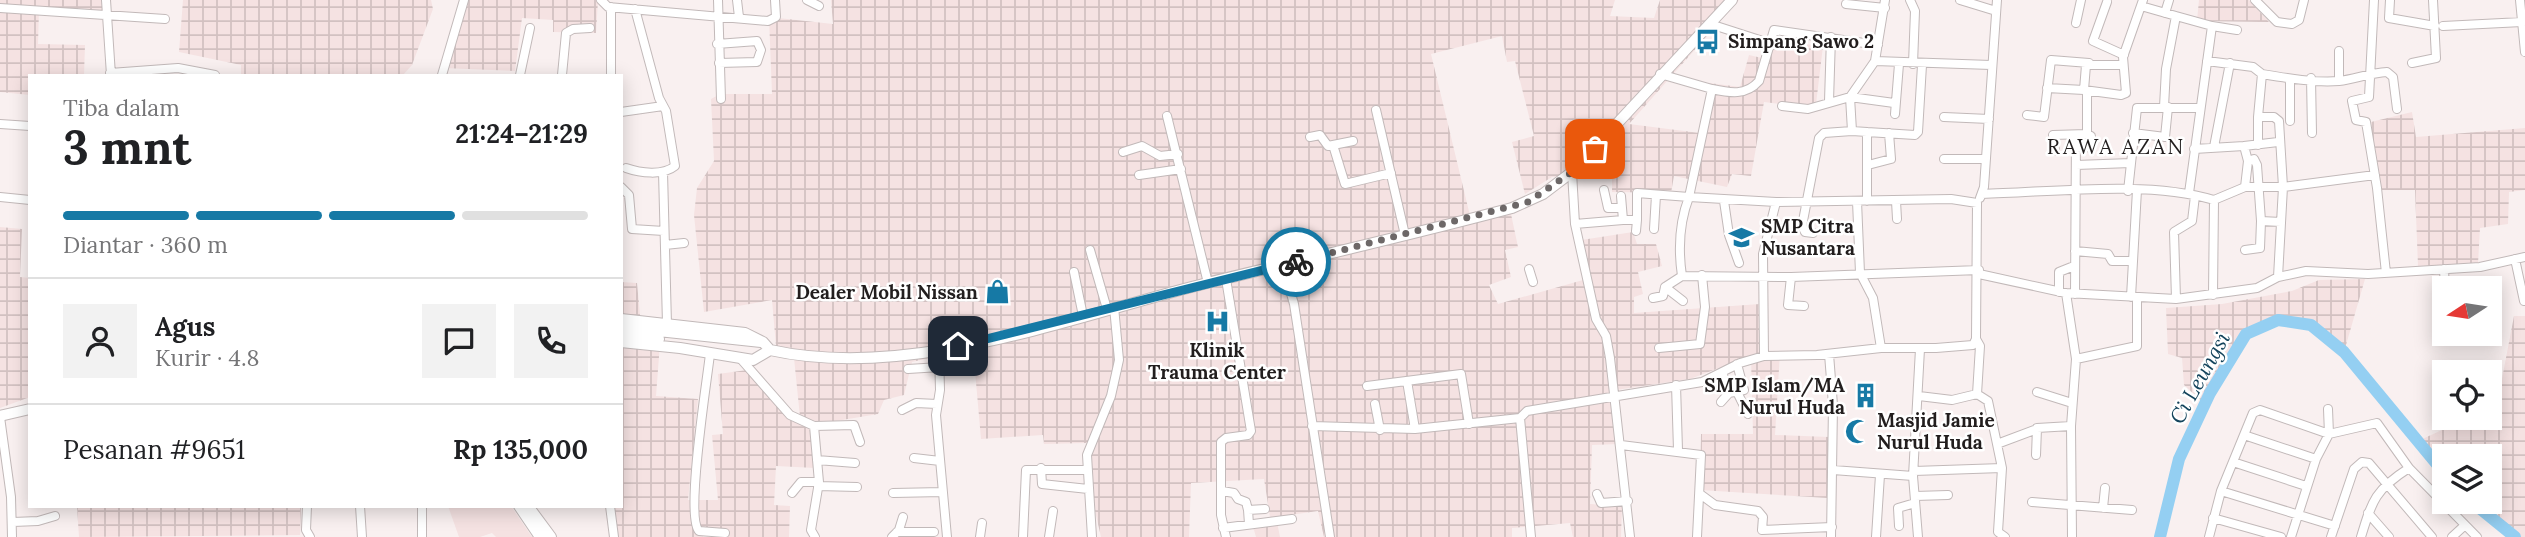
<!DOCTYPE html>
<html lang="id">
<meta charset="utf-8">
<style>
:root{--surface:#fff;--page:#f2f2f2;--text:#202124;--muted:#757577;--line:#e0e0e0;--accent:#1679a5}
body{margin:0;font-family:Lora,serif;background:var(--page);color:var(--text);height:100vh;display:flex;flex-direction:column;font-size:26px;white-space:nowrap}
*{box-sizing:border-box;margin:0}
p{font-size:23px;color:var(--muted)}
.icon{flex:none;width:38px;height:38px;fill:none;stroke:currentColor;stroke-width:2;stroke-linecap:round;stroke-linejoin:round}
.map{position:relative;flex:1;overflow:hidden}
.drawer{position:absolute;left:28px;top:74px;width:595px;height:434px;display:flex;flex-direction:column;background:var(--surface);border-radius:0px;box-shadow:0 4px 18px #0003}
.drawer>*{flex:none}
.needle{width:46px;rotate:258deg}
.buttons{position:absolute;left:2432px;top:276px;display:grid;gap:14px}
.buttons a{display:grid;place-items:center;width:70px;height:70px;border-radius:0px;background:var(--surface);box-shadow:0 4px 18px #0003;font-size:35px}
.pin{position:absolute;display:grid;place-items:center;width:60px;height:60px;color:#fff;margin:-30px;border-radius:14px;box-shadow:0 4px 10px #0006}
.courier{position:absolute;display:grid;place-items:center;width:70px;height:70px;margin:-35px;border:5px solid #1679a5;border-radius:50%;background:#fff;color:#222;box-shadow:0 2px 9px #0007}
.head em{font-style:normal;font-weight:800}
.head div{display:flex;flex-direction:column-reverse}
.head{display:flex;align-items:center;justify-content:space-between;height:119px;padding:0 35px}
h1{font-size:46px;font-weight:800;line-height:52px}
.bar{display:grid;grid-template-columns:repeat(4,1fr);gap:10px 7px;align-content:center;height:84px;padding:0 35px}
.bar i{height:9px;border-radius:5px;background:var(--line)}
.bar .active{background:var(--accent)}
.bar p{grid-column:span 4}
.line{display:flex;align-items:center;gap:18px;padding:0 35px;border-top:2px solid var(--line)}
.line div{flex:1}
.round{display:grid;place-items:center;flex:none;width:74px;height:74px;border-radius:0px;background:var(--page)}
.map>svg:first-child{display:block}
</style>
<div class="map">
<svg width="2525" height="537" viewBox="0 0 2525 537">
<defs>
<pattern id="industrial-grid" width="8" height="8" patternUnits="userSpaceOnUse" patternTransform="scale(1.75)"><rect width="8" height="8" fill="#f5e2e2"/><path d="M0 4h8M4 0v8" fill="none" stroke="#d2c1c1"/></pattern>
</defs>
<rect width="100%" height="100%" fill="#f9f0f0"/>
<path fill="#f5e2e2" d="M448,506H511L532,537H496L492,533L480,537H459Z"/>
<path fill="url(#industrial-grid)" d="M0,0H105V13L39,10L38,44L85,45L84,75H30V95L0,92Z
M183,0H431L433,9L412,65L403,75H241V65L179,52Z
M463,0H598L596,33L553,32V20L522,18L515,71L444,68Z
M831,0H1615L1610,16L1654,18L1660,0H1739L1629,124L1700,133L1709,83L1740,87L1749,55L1762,58L1766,40L1823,46L1816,104L1806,107L1764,102L1751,176L1732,174L1727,187L1674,176L1671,193L1612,192V175L1552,177L1525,194L1512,142L1534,136L1515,61L1507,62L1502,36L1431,54L1472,224L1511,214L1518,247L1505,250L1511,277L1489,285L1498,304L1583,280L1575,241L1633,232L1637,244H1656L1662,266L1638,272L1643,294L1634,297V313L1760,304L1764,351L1780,352L1775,435L1829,437L1828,498L1700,490L1701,434H1753L1751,356L1690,379L1616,390L1619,444L1592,445L1590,504L1622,506L1621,537H1573L1570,523L1512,528V537H1324L1318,511L1276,517L1280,537H1256L1252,523L1270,517L1264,479L1191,483L1189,537H1101L1085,467L1087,443L1044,444L1043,435L981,439L973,348L912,362L904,395L884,400L878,414L812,425L815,468L776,466L774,505L790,506L789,537H721L720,531L703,530V537H610L606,506H621L623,470L621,282L637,283L641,325L661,330L656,396L698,399L688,500H718L712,435L723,434L718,374L747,370L786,415L800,417L793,348L776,346L772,300L704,312L694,215L697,188L714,161L711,99L720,94H772L769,17L833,24Z
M2199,0H2249L2269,22L2197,21Z
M2412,112L2416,137L2525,128V190L2509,192L2508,224L2480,228L2478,264L2418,266L2415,190H2376L2371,122Z
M0,227L22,229L20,277L30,278V397L0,408Z
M2365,279L2344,352L2311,325L2277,320L2246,334L2205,404L2184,385L2182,358L2168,354L2166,308L2222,304L2292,291L2319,280Z
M2514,316H2525V537H2515L2472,502H2490V457H2445V474L2418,441L2468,418H2490V408L2497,405Z
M77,506H301L300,535L79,537Z"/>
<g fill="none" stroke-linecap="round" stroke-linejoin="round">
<path stroke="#94cff2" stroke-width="12" d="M2472,502L2515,537
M2160,537L2179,459L2210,393L2246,334L2278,320L2311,325L2344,352L2445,474"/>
<defs>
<path id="minor" d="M106,0L111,75
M601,0L608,7L768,21L776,17L775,0
M718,0L721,99
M737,0L739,17
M807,0L819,6
M1910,0L1915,11L1913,64
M1960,0L1996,11
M2255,0L2277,22L2292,24L2299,20L2304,0
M2374,0L2369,97L2352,101L2356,120L2366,122L2377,188L2386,273
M2390,0L2389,18L2435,26
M2520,0L2525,52
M2107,2L2093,41L2124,55
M1846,4L1885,8
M2141,6L2176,16L2166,69L2164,107
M0,8L165,19
M2165,13L2169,0
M2176,16L2212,26
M2076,23L2081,0
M1710,24L1769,43
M2443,26L2522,22
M717,44L757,41L761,50L757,62L719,63
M1875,61L1991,65
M2207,61L2253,67L2262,74
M2412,63L2436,58L2433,0
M2122,65H2086L2084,90L2121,95L2126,93L2123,57L2143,0
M110,73L178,68L215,75
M2262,74L2258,117H2274L2279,121L2283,187L2278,277
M2262,74C2286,78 2315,83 2339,81C2355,79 2370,73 2387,72L2393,77L2397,109
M442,75L464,0
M520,75L530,28
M562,75L566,33L573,29L590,28
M611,75V7
M2311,78L2312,133
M2339,81V51
M2047,88L2084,90
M1712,89C1730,93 1746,96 1759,81L1774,30L1878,45
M1829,101L1831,37
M1782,106L1808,109L1850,97L1894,103
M1376,110L1405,235
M621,112L663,106
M1895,114L1899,64
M2027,115L2044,117L2051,60L2089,63
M1167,116L1208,283
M1944,117L1989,119
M2290,121V79
M0,124L30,126
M1867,132L1915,135L1918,132L1922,65
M2133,133L2165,137L2168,107
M1310,137L1320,135L1328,146L1353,141
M1333,145L1345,184L1391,173
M2258,145V117
M2244,146L2278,142
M2214,147L2230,63
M2076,148L2091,147V136L2087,134
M2194,149L2244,146L2248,161L2254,159L2257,165L2261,221L2281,222
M2055,151L2053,135L2087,134V91
M1123,152L1142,146L1160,156L1178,154
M1944,159H1986
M1868,165L1891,159L1889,133
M2076,165L2131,163
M626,168C640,173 663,176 675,166L666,111L659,98L635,9
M663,172L667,324
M1572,172L1575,224L1596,319L1606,336L1610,358L1630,537
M1139,175L1181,169
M621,187L629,195L632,229L664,231
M2245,187H2283L2375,175
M1604,190L1608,208H1622
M2128,191L2137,108H2199
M2189,193L2212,26L2237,30
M1982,194C2055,192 2146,180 2214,200L2213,295
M0,197L30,200
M1980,198L1984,187L1997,0
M2214,200L2245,187L2248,161
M1724,201L1729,235L1739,263
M1857,201L1860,273L1873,298L1881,348
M1867,201V132L1852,131L1850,97L1875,61L1885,0
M1896,201L1897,219
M1623,220H1637L1636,231
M1637,220V193L1689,197C1679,223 1678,249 1682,276L1791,277L1979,270
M1575,224L1623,220L1621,196
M1654,229L1656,195
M1813,233L1805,232L1802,226L1819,138L1824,133L1852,131
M665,245L684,243
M1090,250L1107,309
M2245,250L2260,248L2261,221
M2075,251L2108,254L2112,261H2133
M2515,259L2524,301
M1283,266L1294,304L1330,537
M1529,269L1533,282
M2444,269L2445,290
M1074,272L1083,316
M1979,274L2066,293L2176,299L2257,288L2278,277L2306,271L2368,274L2480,267L2525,257
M1791,277L1788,305L1804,306
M1226,279L1251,431L1248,435L1226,438L1221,442V515L1226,537
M1665,287L1683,301
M2059,292V272L2074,266
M2066,293L2076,359L2071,426L2072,537
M2075,294L2076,135
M2131,297L2137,190
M1653,298L1663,296L1665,287L1682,276
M2176,299L2174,232L2192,221L2195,196
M1976,339L1980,346L1977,394
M1659,348L1700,344L1705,307L1702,275
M939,351L940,390L936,415L947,537
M710,354C707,381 685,517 699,531L725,533
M1829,354L1833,405L1831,537
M1764,356L1763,254L1776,202
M740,358L790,415L814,426L854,425L860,442
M2076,359L2137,346V299
M908,369L940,367
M1407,381L1415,429
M1676,385L1678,450
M1367,386L1461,374L1469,424
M1737,392L1748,414
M2037,392L2072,403
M1729,393L1744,390L1737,364
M1919,396L1952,400L1977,394L1988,401L1997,444
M1721,402L1729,393L1722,372
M1375,404L1380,430
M902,410L916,403L937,404
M0,417L11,497L12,537
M1520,418L1531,537
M814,426L819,482L811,530L815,537
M1312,426L1415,429L1520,418L1527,411L1539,409L1702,382L1740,363L1764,356L1817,355L1881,348H1936L1973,345L1976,339L1977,203L1951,199L1776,202L1689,197L1712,89L1660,74
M2244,435L2316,459
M1621,445L1701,455L1697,537
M2036,455L2037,428L2071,426
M914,458L940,461
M817,460L855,463
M2233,462L2306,486
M1041,468L1042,484L1088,489
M1833,470L1913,476
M1914,471L2002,468
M818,486L857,487
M1222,491L1234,493L1238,499L1246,502L1248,510
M2221,491L2335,526
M792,493L801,482H819
M893,493L943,492
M1597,494L1601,503L1628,501
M1700,494L1715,505L1758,511L1763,517L1762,530L1832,527
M1915,496L1948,495
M2032,502L2132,510
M307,506L306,530L310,537
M360,506L362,537
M422,506V537
M610,506L614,537
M2103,508L2105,488
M2368,513L2389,537
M2213,518L2281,537
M13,522L38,521L55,516
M1249,524L1248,510L1265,509
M1899,526L1898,508L1915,503
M1223,528L1292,519
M897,532H934
M892,537L899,530L903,517
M980,537L982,523
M1023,537L1026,470H1087
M1049,537L1053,511
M1092,537L1087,455L1111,396L1119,360L1114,307
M1876,537L1880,475
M1918,537L1913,476L1920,349
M2005,537L1998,532L2002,468L1997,444L2037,429
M2209,537L2221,491L2253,413L2260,410L2329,434L2377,423L2409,468L2477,537
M2291,537L2316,459L2329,434L2328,409
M2331,537L2354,469L2362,462L2369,463L2432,537
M2361,537C2372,500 2376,489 2409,468
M2452,537L2464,526"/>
<path id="major" d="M621,319L745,333L763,342L770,350C910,381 1071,317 1207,283C1309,258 1411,235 1512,208L1543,194L1572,172L1732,0
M621,327L761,342
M621,334L659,339
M621,342L680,348L753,360L770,350
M0,416L30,409
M519,506L540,537
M528,506L551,537"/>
</defs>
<use href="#minor" stroke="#c2b9b9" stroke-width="10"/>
<use href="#major" stroke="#c2b9b9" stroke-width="12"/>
<use href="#minor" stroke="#fff" stroke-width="8"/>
<use href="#major" stroke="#fff" stroke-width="10"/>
</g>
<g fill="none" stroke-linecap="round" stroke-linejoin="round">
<path stroke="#6d6868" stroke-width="7" stroke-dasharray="0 12.6" d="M1296,262L1528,202L1572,172L1595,149"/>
<path stroke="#1679a5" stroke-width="9" d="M958,346L1296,262"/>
</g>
<defs>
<symbol id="bus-bare" viewBox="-9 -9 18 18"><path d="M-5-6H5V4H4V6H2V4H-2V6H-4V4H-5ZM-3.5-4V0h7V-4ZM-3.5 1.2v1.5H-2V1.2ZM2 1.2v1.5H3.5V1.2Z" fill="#1679a5" stroke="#fff" stroke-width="2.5" paint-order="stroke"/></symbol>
<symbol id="school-bare" viewBox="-9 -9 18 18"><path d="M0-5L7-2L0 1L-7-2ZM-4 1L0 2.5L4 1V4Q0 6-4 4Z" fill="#1679a5" stroke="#fff" stroke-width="2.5" paint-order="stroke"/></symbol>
<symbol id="shop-bare" viewBox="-9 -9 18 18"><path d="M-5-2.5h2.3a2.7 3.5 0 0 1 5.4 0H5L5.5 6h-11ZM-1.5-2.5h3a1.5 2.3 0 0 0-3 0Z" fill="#1679a5" stroke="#fff" stroke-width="2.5" paint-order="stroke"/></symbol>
<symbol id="hospital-bare" viewBox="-9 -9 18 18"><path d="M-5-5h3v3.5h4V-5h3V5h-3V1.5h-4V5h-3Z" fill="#1679a5" stroke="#fff" stroke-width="2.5" paint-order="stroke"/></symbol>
<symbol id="building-bare" viewBox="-9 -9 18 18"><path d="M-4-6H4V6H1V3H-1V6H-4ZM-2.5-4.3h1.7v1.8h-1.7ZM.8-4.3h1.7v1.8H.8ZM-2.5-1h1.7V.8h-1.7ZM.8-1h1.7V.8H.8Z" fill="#1679a5" stroke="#fff" stroke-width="2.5" paint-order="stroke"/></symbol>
<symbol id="mosque-bare" viewBox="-9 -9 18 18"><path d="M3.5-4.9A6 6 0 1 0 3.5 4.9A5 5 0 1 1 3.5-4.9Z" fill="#1679a5" stroke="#fff" stroke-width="2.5" paint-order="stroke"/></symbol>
</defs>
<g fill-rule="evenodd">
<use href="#bus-bare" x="1690" y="24" width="35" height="35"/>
<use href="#school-bare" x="1724" y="220" width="35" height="35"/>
<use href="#shop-bare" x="980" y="274" width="35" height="35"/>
<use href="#hospital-bare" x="1200" y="304" width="35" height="35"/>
<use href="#building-bare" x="1848" y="378" width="35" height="35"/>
<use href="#mosque-bare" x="1840" y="414" width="35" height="35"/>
</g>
<g text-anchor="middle" stroke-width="5" stroke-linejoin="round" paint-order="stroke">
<g font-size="19" font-weight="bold" fill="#221e1e" stroke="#fff" text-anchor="start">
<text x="1728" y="48">Simpang Sawo 2</text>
<text x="1761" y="233">SMP Citra<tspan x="1761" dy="22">Nusantara</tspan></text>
<text x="978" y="299" text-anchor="end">Dealer Mobil Nissan</text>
<text x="1217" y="357" text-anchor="middle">Klinik<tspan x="1217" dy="22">Trauma Center</tspan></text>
<text x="1845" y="392" text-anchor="end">SMP Islam/MA<tspan x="1845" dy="22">Nurul Huda</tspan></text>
<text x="1877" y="427">Masjid Jamie<tspan x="1877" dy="22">Nurul Huda</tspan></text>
</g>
<g font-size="21" letter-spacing="2" fill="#221e1e" stroke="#fff">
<text x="2116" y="154">RAWA AZAN</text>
</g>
<g font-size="21" font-style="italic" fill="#14445c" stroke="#fff">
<text transform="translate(2200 378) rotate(-61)" y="7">Ci Leungsi</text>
</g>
</g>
</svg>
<div class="buttons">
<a><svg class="needle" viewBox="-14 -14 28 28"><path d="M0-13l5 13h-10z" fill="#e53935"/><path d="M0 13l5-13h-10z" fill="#757577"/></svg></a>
<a><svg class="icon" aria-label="locate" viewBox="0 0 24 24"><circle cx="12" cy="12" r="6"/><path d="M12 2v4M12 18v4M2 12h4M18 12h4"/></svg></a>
<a><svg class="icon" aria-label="layers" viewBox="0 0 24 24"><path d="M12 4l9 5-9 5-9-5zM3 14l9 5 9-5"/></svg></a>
</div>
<div class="pin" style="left:1595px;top:149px;background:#ea580c"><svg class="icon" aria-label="bag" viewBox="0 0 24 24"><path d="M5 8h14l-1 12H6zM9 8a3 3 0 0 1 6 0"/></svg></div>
<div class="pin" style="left:958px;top:346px;background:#1f2937"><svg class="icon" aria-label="home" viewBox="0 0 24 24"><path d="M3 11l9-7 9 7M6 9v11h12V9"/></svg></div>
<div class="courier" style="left:1296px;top:262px"><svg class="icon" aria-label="bike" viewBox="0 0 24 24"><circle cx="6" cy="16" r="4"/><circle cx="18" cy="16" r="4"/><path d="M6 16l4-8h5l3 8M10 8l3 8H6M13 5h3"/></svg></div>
<section class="drawer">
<div class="head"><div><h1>3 mnt</h1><p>Tiba dalam</p></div><em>21:24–21:29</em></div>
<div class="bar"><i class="active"></i><i class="active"></i><i class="active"></i><i></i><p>Diantar · 360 m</p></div>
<div class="line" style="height:126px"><a class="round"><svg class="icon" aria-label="person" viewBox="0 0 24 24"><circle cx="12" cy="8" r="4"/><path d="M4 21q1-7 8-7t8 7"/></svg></a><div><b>Agus</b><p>Kurir · 4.8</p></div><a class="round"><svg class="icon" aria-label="chat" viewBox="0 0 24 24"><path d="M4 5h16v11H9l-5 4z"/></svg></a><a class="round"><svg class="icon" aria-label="phone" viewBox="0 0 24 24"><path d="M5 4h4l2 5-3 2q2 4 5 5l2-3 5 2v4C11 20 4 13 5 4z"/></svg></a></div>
<div class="line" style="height:91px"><div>Pesanan #9651</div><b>Rp 135,000</b></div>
</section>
</div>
